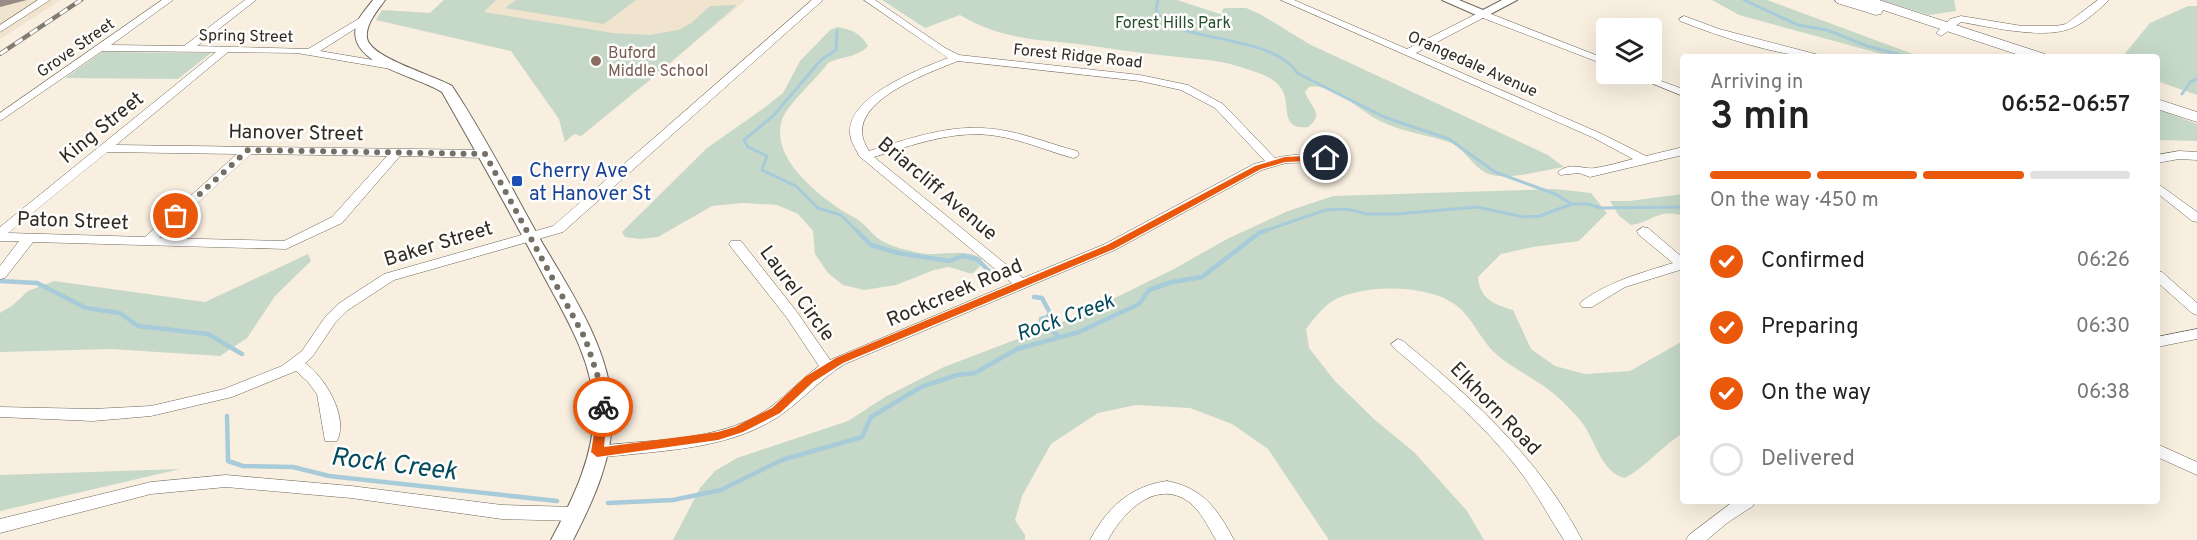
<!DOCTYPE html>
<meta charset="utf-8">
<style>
:root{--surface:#fff;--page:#f2f2f2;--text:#222;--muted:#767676;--line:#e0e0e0;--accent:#ea580c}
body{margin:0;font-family:Overpass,sans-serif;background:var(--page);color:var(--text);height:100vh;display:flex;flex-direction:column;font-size:22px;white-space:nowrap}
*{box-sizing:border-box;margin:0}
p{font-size:20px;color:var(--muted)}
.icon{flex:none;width:33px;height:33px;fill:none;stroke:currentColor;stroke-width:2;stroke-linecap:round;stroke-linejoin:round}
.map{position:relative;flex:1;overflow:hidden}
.details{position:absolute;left:1680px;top:54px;width:480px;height:450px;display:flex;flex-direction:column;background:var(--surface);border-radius:6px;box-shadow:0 6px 24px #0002}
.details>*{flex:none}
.fabs{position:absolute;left:1596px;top:18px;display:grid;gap:12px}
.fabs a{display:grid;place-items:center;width:66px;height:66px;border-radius:6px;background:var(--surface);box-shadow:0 6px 24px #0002;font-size:30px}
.pin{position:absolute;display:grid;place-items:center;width:51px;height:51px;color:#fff;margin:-26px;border:3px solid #fff;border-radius:50%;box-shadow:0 2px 6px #0007}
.courier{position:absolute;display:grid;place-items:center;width:60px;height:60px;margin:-30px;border:4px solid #ea580c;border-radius:50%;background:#fff;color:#222;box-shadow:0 2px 8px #0007}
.overview em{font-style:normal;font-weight:600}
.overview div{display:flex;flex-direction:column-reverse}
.overview{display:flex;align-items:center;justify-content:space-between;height:102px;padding:0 30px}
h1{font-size:39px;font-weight:600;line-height:45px}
.bar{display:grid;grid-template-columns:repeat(4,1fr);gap:9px 6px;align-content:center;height:72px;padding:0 30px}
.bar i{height:8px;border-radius:4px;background:var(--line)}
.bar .current{background:var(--accent)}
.bar p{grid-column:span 4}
ol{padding:0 30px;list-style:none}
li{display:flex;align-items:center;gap:18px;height:66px}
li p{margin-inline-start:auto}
li .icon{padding:6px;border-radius:50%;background:var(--accent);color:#fff;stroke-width:4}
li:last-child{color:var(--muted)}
li i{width:33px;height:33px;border:3px solid var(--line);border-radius:50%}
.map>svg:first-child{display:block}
</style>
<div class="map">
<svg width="2197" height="540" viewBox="0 0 2197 540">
<rect width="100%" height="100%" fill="#f8efe0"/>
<path fill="#f0e4ce" d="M0,0H61L0,39Z
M444,0H746L581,136L574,134L565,142L559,119L511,51L376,20L382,10L430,13Z"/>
<path fill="#c6d9c8" d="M444,0H496L484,12L613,33L649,35L678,30L690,24L710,6L737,5L661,71L581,136L574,134L565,142L559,119L511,51L376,20L382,10L430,13Z
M516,0H636L604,24L505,8Z
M882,0H1177L1223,15L1222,10L1225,8H1246L1260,14L1309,44L1548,155L1564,167C1541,170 1498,185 1480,169C1470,161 1464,150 1452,143C1429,135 1402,132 1380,121C1359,111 1334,83 1309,87L1305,92C1309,105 1326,114 1308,127C1278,130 1292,104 1281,88C1272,75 1252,71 1237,66C1216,59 1192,59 1169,56C1139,53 1109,48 1078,44C1033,39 1000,39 960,15L925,28Z
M1712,0H1767L1921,57H1893L1739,15Z
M1880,0H1954L1956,11L1929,15Z
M2188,6H2197V95L2157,81V57H2122L2150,23Z
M837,27C852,29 861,34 868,46C857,58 842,56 828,63C817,79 788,103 782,120C770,157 815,192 841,210C847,214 855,217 861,222C869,229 874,237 884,242C895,248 908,250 920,253C940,257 965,247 982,259L980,266L972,274L949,267L934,270L896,285L864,290L843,285L828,273L815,254L813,231L798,214L777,205L743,203L712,206L658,237L640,239L625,237L622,232L707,148L764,108L783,93L800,61L830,30Z
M102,52L211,53L178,79L65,78Z
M2157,109L2197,124V141L2157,140Z
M1555,189L1591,193L1607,213L1579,241L1533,247L1501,254L1478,277C1480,299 1493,304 1513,310L1531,349L1555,366L1585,374L1630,371L1683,341V433C1662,446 1647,466 1625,478C1600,473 1595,436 1579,419C1570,409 1560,398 1549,390C1532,377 1512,368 1496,354C1479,339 1471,313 1451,302C1423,284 1359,284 1331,302C1322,308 1313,320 1306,329L1309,348L1335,381L1375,420L1414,452L1467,511L1484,540H1329L1268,449L1232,424L1190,408L1136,405L1098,413L1051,444L1022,496L1015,520L1025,535V540H673L700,488L715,471L737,458L848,421L885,397L944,367L1080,315L1174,269L1227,239L1288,211L1333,196Z
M1683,194V216C1660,207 1651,223 1631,225L1619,216L1610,201H1629Z
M308,254L311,261L275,296L247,338L220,356L111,349L0,352V313L13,305L28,291L54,281L205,302Z
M180,469L0,511V475Z"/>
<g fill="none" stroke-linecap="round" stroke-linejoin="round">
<path stroke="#a8cbd9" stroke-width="3" d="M1158,0L1156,9L1158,15C1166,19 1174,25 1182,29C1212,41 1279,42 1297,73L1384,117L1449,139L1495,172L1555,194L1572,204
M1744,0L1798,25L1827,30L1867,46L1909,57
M837,31L836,50L821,60L773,116L744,140L748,147L767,156L762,170L796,186L818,208L841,215L858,232
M2182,94L2190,82L2197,79
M1262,232L1325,210L1347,209L1367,214H1396L1477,207L1524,217L1540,216L1572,204H1588L1601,208L1683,207"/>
<path stroke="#a8cbd9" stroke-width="4.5" d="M856,230L871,245L898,253L949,261L963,256L977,259L994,276
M0,281L37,283L86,308L120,313L138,326L208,334L242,354
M1034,297L1042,298L1050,313L1048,317L1041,319V326L1053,331L1059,337
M227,416L228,461L243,466L293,467L329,476L557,501
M608,503L673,500L721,490L782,460L862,437L871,417L921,387L957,375L975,373L1017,349L1079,332L1139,304L1149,290L1172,282L1202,277L1259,233L1267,230"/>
<defs>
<path id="minor" d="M38,0H50L0,32V25Z
M162,0H173L111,45L184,46L245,0H256L197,46L308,49L365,15L370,18L369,20L320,51L391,63L396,66L391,69L297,53L228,52L116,145L485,150L491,154L485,158L400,156L342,223L286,249L33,242L5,278L0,279V266L19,241H0V227L216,52L102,51L0,121V113ZM107,152L237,154L145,237L8,233ZM251,154L387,156L332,217L284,241L159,238Z
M812,0H823L563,232L394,280L348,310L335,323L312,357L305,363C325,377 349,417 337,441H325L317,394L308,382L296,371L232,397L151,416L93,421L0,417V407L93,409L151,406L224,389L282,366L302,351L325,317L338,304L384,274L553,226Z
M864,0H875L945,48L959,55L1140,75L1188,85L1223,104L1275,158C1287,155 1323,151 1332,158L1326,162L1286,163L1262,170L1115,250L845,364C816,381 795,410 764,425C714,451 652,451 597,458L591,456L589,452L591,448L597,446C652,439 717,442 765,411C784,398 800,380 819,366L787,318L731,247L729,244L731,241H741L797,312L830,360L1012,283L859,156C857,151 853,145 851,139C840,98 920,69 948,58ZM958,61L1140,81L1181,90L1215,108L1265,161L1254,164L1105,244L1023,278L874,157C913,145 955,129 997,136C1023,140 1047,151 1073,158L1077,157L1079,154L1077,151C1046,143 1015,129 982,128C943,126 905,140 869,151C867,147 864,143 863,138C853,99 931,72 958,61Z
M1281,0H1294L1407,49L1480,12H1486L1606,59V65L1483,18L1416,53L1602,134L1646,156L1683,147V155L1590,177L1579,173L1560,175L1558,172C1571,161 1583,170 1595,168C1608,166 1621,162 1633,159L1594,138Z
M2098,0H2109C2100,9 2084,23 2072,28C2045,40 1990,27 1961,22L1941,36L1936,33L1950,19L1961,16L2022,26H2056L2066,24Z
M1684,16L1719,29L1819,55L1820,57C1780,57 1718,36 1680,21L1679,19Z
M1629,74H1642L1683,89V96Z
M2179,151L2197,152V160L2179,159L2157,163V155Z
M2157,183L2197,212V222L2192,221L2157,193Z
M1643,227L1648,228L1683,258V269L1625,287L1592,307H1582L1580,304L1582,301C1610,281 1641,273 1673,263L1638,234L1637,231Z
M2157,271L2162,272L2197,303V315L2192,313L2157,282Z
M2197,329V339L2157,347V337Z
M1398,339L1403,341C1473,399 1539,458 1582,540H1564C1549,517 1536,492 1519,470C1483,423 1437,385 1393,347L1391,344Z
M2157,444L2197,462V475L2157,457Z
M226,475L351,486L502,505L576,507L582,509L584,514L582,519L576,521L502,519L351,498L226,487L151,494L0,533V519L151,482Z
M1167,481C1203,488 1217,508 1234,540H1216C1208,527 1201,511 1189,502C1156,478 1123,512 1108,540H1090C1107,508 1130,486 1167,481Z
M1734,501H1755L1753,506L1727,523L1707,540H1686L1689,535Z"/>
<path id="tertiary" d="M373,0H385C378,10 365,24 367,38C370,58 434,75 452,86C483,133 509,183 536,232C566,285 609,344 612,406C615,454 594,499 573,540H551C573,499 595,455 594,407C592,356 562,311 539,267C508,208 475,150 442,92C416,75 343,64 357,23C360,15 368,7 373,0Z
M1442,0H1459L1483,10L1502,0H1517L1483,18Z"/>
<path id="secondary" d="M1835,0H1879L2045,54L2048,57H2025L1883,10L1881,14L1876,15L1837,3Z
M2157,99L2197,112V122L2157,109Z"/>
</defs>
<use href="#minor" stroke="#6d6659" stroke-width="1"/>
<use href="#tertiary" stroke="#6d6659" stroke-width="2"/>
<use href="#secondary" stroke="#6d6659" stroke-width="1"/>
<use href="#minor" fill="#fff" fill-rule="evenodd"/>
<use href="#tertiary" fill="#fff" fill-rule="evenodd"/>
<use href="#secondary" fill="#fff" fill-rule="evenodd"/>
<defs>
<path id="rail" d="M0,54L81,0"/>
</defs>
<use href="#rail" stroke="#817c72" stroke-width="4.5"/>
<use href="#rail" stroke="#fffdfa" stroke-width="3" stroke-dasharray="9" stroke-linecap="butt"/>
</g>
<path fill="#998c87" d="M0,0H27L0,7Z"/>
<path fill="#ea580c" d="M1326,155L1329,156V160L1285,162L1261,169L1114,249L843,363L813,382L780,413L743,432L718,440L597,457L591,452L599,404L603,403L608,407L604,447L718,432L735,427L772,408L805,377L836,358L1107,245L1255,166L1285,157Z"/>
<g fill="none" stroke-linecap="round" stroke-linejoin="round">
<path stroke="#757066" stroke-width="6" stroke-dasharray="0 10.8" d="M176,216L248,150L485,154L585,338L599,380L603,407"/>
</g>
<circle fill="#8d6e63" stroke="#fffdfa" stroke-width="2" cx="596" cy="61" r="6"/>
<rect fill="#1a4fb4" stroke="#fffdfa" stroke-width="2" x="511" y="175" width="12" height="12" rx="3"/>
<g text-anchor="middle" stroke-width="5" stroke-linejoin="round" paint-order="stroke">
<g font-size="16" fill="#254f2e" stroke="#fffdfa">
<text x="1173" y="28">Forest Hills Park</text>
</g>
<g font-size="16" fill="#2e2b25" stroke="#fffdfa">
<text transform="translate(246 35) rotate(1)" y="6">Spring Street</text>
<text transform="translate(75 47) rotate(-35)" y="6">Grove Street</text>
<text transform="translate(1078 55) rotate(6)" y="6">Forest Ridge Road</text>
<text transform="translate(1473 63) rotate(24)" y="6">Orangedale Avenue</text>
</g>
<g font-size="16" fill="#785e54" stroke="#fffdfa" text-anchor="start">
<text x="608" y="58">Buford<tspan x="608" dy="18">Middle School</tspan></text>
</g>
<g font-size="20" fill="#2e2b25" stroke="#fffdfa">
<text transform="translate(101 127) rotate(-39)" y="7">King Street</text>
<text transform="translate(296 132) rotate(1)" y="7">Hanover Street</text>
<text transform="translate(938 188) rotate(40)" y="7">Briarcliff Avenue</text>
<text transform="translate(73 220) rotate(2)" y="7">Paton Street</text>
<text transform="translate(438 243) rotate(-17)" y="7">Baker Street</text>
<text transform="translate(954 292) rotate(-23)" y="7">Rockcreek Road</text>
<text transform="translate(798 293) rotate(54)" y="7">Laurel Circle</text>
<text transform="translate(1496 408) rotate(46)" y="7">Elkhorn Road</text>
</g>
<g font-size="20" fill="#164399" stroke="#fffdfa" text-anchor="start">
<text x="529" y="177">Cherry Ave<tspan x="529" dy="23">at Hanover St</tspan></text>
</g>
<g font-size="21" font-style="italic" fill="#00495e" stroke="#fffdfa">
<text transform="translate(1065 317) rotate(-20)" y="7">Rock Creek</text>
</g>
<g font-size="26" font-style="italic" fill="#00495e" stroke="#fffdfa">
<text transform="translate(394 463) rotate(7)" y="9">Rock Creek</text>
</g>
</g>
</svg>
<div class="fabs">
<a><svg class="icon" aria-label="layers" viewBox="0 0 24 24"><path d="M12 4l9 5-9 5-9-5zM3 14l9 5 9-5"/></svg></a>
</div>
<div class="pin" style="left:176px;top:216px;background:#ea580c"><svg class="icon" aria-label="bag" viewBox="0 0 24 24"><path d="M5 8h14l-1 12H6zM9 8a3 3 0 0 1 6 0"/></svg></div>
<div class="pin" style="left:1326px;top:158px;background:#1f2937"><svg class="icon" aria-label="home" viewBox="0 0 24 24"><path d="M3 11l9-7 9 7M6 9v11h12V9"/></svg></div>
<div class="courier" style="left:603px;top:407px"><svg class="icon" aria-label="bike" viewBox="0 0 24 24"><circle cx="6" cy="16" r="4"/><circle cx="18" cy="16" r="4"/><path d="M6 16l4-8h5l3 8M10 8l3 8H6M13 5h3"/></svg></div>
<section class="details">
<div class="overview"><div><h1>3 min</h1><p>Arriving in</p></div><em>06:52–06:57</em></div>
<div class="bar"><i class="current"></i><i class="current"></i><i class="current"></i><i></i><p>On the way · 450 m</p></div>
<ol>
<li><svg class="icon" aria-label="check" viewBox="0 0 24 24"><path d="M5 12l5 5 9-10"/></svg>Confirmed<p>06:26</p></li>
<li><svg class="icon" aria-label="check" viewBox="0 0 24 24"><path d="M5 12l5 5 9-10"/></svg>Preparing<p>06:30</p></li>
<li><svg class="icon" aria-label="check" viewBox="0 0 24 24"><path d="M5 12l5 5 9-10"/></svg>On the way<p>06:38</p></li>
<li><i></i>Delivered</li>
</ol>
</section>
</div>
